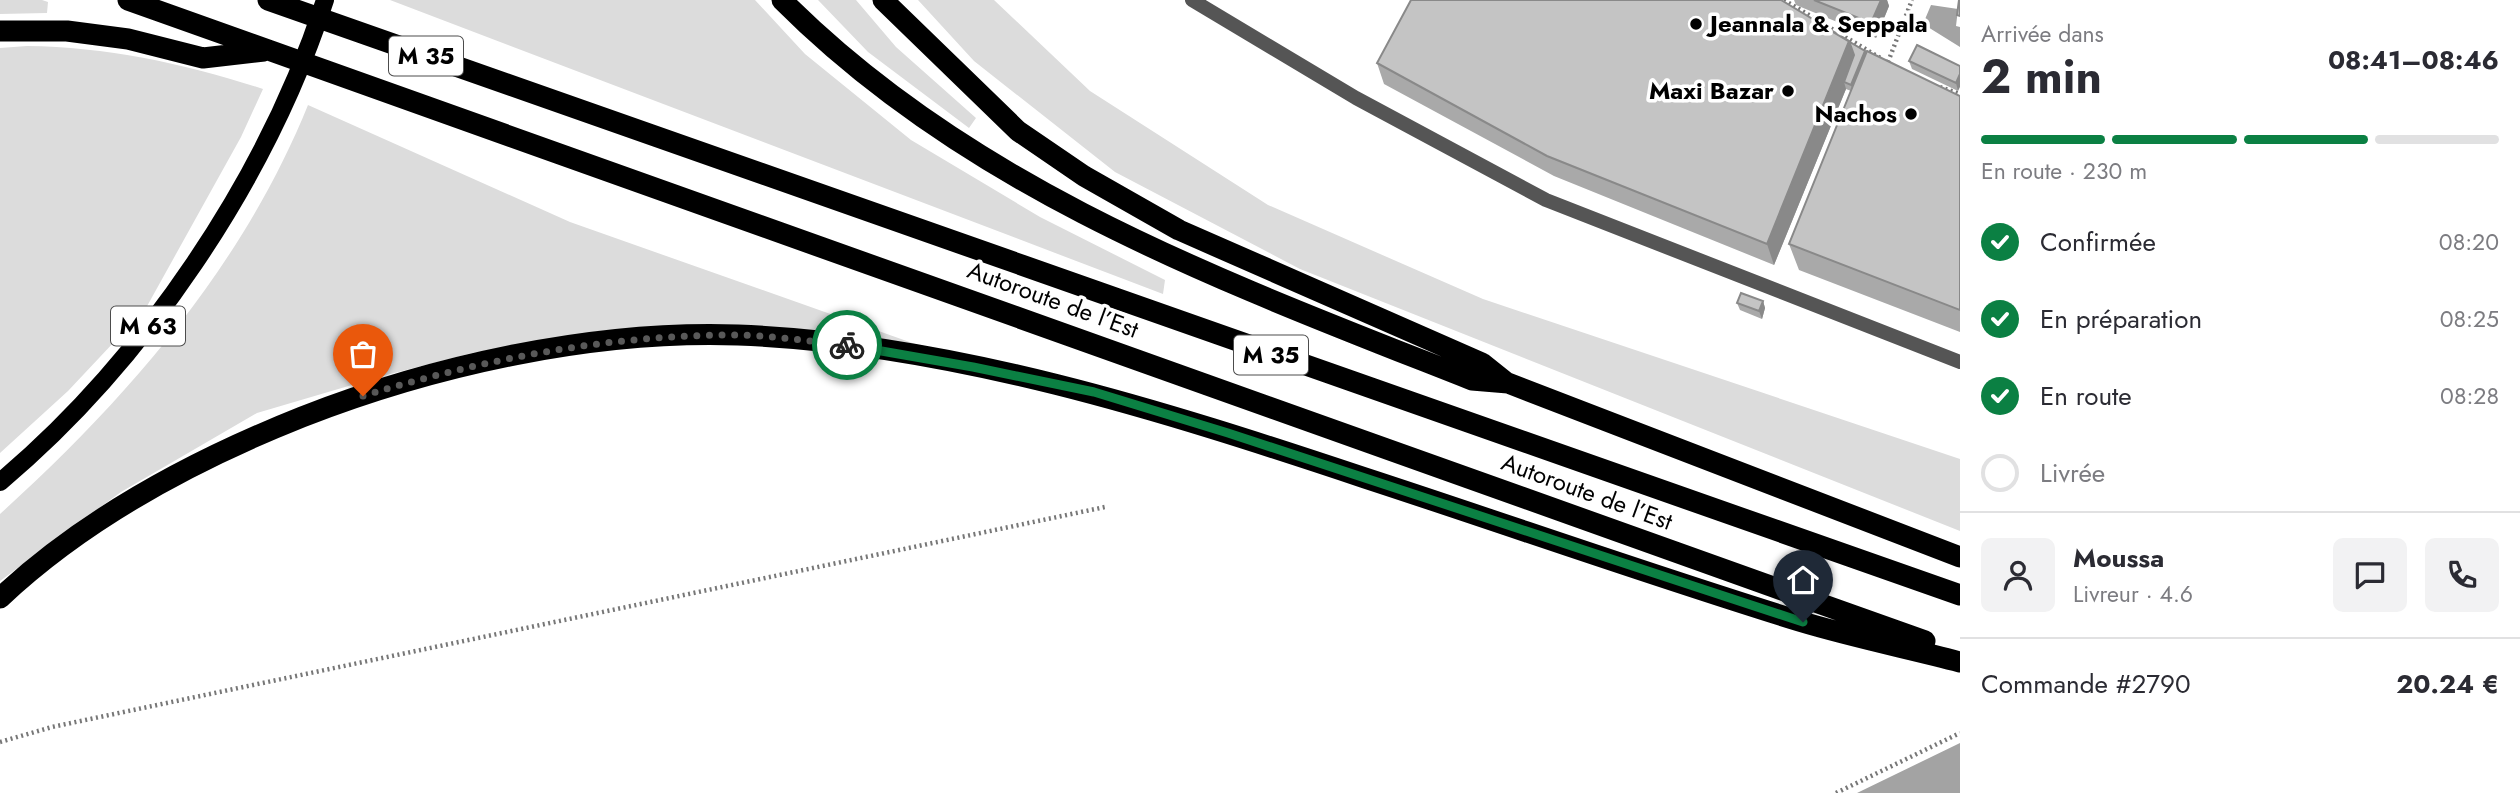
<!DOCTYPE html>
<html lang="fr">
<meta charset="utf-8">
<style>
:root{--surface:#fff;--page:#f2f2f3;--text:#2b2b33;--muted:#7c7c81;--line:#e1e1e2;--accent:#0b8043}
body{margin:0;font-family:Jost,sans-serif;background:var(--page);color:var(--text);height:100vh;display:flex;flex-direction:column;font-size:26px;white-space:nowrap}
*{box-sizing:border-box;margin:0}
p{font-size:23px;color:var(--muted)}
.icon{flex:none;width:38px;height:38px;fill:none;stroke:currentColor;stroke-width:2;stroke-linecap:round;stroke-linejoin:round}
.map{position:relative;flex:1;overflow:hidden}
.panel{display:flex;flex-direction:column;background:var(--surface);width:560px}
.panel>*{flex:none}
.pin{position:absolute;display:grid;place-items:center;width:60px;height:60px;color:#fff;margin:-72px -30px;border-radius:50% 50% 50% 0;rotate:-45deg;box-shadow:0 0 7px #0007}
.pin .icon{rotate:45deg}
.courier{position:absolute;display:grid;place-items:center;width:70px;height:70px;margin:-35px;border:5px solid #0b8043;border-radius:50%;background:#fff;color:#222;box-shadow:0 2px 9px #0007}
.overview em{font-style:normal;font-weight:700}
.overview div{display:flex;flex-direction:column-reverse}
.overview{display:flex;align-items:center;justify-content:space-between;height:119px;padding:0 21px}
h1{font-size:46px;font-weight:700;line-height:52px}
.bar{display:grid;grid-template-columns:repeat(4,1fr);gap:10px 7px;align-content:center;height:84px;padding:0 21px}
.bar i{height:9px;border-radius:5px;background:var(--line)}
.bar .current{background:var(--accent)}
.bar p{grid-column:span 4}
.line{display:flex;align-items:center;gap:18px;padding:0 21px;border-top:2px solid var(--line)}
.line div{flex:1}
.round{display:grid;place-items:center;flex:none;width:74px;height:74px;border-radius:10px;background:var(--page)}
ol{padding:0 21px;list-style:none}
li{display:flex;align-items:center;gap:21px;height:77px}
li p{margin-inline-start:auto}
li .icon{padding:7px;border-radius:50%;background:var(--accent);color:#fff;stroke-width:4}
li:last-child{color:var(--muted)}
li i{width:38px;height:38px;border:4px solid var(--line);border-radius:50%}
main{display:flex;flex:1;min-height:0}
.map>svg:first-child{display:block}
</style>
<main>
<div class="map">
<svg width="1960" height="793" viewBox="0 0 1960 793">
<rect width="100%" height="100%" fill="#fff"/>
<path fill="#dcdcdc" d="M0,0H42L48,2L47,13L0,14Z
M390,0H755L805,54L911,140L1040,217L1165,280L1163,294Z
M818,0H856L896,47L976,118L969,128L868,52Z
M918,0H994L1090,91L1268,205L1483,299L1960,459V531L1300,269L1115,172L974,61Z
M27,46C108,47 186,64 263,89L241,137L146,308L68,391L0,453V48Z
M308,105L570,222L918,345L734,325L599,331L472,353L379,377L257,413L121,492L0,581V514C127,399 243,266 308,105Z"/>
<path fill="#a3a3a3" d="M1931,5L1958,9L1956,26L1960,27V47L1923,24Z
M1960,743V793H1857Z"/>
<g fill="none" stroke-linecap="round" stroke-linejoin="round">
<path stroke="#777" stroke-width="4.5" stroke-dasharray="2 3.5" stroke-linecap="butt" d="M1784,0L1882,59
M1888,62L1912,0
M1940,87L1960,94
M0,742L52,727L1105,507
M1836,793L1960,733"/>
<path stroke="#555" stroke-width="14" d="M1192,0L1356,98L1546,200L1960,362"/>
<path stroke="#000" stroke-width="18" d="M0,482C144,361 267,179 325,0"/>
<path stroke="#000" stroke-width="21" d="M128,0L1925,641
M268,0L1960,595
M782,0C972,191 1227,283 1472,380L1508,383L1960,557
M883,0L1018,131L1084,176L1179,230L1482,363L1507,383
M0,31H67L128,39L203,58L264,51
M0,598C85,518 194,460 302,417C435,365 594,330 738,335C951,343 1164,411 1365,478C1509,525 1653,576 1799,621C1852,637 1906,648 1960,662"/>
</g>
<path fill="#a9a9a9" d="M1794,0H1887L1889,6L1876,38L1796,5Z
M1866,53L1960,96V332L1799,270L1789,244L1851,91L1846,89L1774,265L1554,176L1384,84L1377,63Z
M1909,61L1960,66L1958,91L1912,69Z
M1763,301L1765,308L1762,319L1740,310L1737,303Z"/>
<path fill="#898989" d="M1881,0H1887L1889,6L1876,38L1871,23Z
M1849,41L1857,62L1844,82L1846,89L1774,265L1767,244Z
M1865,51L1868,58L1854,92L1851,85Z
M1960,74V87L1958,91L1956,83Z
M1763,301L1765,308L1762,319L1759,311Z"/>
<path fill="#c4c4c4" stroke="#898989" stroke-width="2" d="M1411,0H1781L1849,41L1767,244L1547,156L1377,63Z
M1814,0H1881L1871,23Z
M1959,0H1960V16L1957,15Z
M1826,28L1865,51L1851,85L1844,82L1854,55L1849,41Z
M1917,45L1960,66V74L1956,83L1909,61Z
M1867,51L1960,96V310L1789,244Z
M1741,293L1763,301L1759,311L1737,303Z"/>
<g fill="none" stroke-linecap="round" stroke-linejoin="round">
<path stroke="#595959" stroke-width="7" stroke-dasharray="0 12.6" d="M363,396C484,359 608,335 735,335C772,335 810,342 847,345"/>
<path stroke="#0b8043" stroke-width="9" d="M847,345L973,367L1094,392L1228,433L1803,622"/>
</g>
<g fill="#000" stroke="#fff" stroke-width="2.5">
<circle cx="1696" cy="24" r="7"/>
<circle cx="1788" cy="91" r="7"/>
<circle cx="1911" cy="114" r="7"/>
</g>
<g text-anchor="middle" stroke-width="7" stroke-linejoin="round" paint-order="stroke">
<g fill="#fff" stroke="#4c4c4c" stroke-width="2">
<rect x="389" y="36.5" width="74" height="39" rx="5"/>
<rect x="111" y="306.5" width="74" height="39" rx="5"/>
<rect x="1234" y="335.5" width="74" height="39" rx="5"/>
</g>
<g font-size="23" font-weight="bold" fill="#000">
<text x="426" y="64">M 35</text>
<text x="148" y="334">M 63</text>
<text x="1271" y="363">M 35</text>
</g>
<g font-size="24" font-weight="bold" fill="#000" stroke="#fff" text-anchor="end">
<text x="1710" y="32" text-anchor="start">Jeannala &amp; Seppala</text>
<text x="1774" y="99">Maxi Bazar</text>
<text x="1897" y="122">Nachos</text>
</g>
<g font-size="24" fill="#000" stroke="#fff">
<text transform="translate(1053 300) rotate(20)" y="8">Autoroute de l’Est</text>
<text transform="translate(1587 492) rotate(20)" y="8">Autoroute de l’Est</text>
</g>
</g>
</svg>
<div class="pin" style="left:363px;top:396px;background:#ea580c"><svg class="icon" aria-label="bag" viewBox="0 0 24 24"><path d="M5 8h14l-1 12H6zM9 8a3 3 0 0 1 6 0"/></svg></div>
<div class="pin" style="left:1803px;top:622px;background:#1f2937"><svg class="icon" aria-label="home" viewBox="0 0 24 24"><path d="M3 11l9-7 9 7M6 9v11h12V9"/></svg></div>
<div class="courier" style="left:847px;top:345px"><svg class="icon" aria-label="bike" viewBox="0 0 24 24"><circle cx="6" cy="16" r="4"/><circle cx="18" cy="16" r="4"/><path d="M6 16l4-8h5l3 8M10 8l3 8H6M13 5h3"/></svg></div>
</div>
<section class="panel">
<div class="overview"><div><h1>2 min</h1><p>Arrivée dans</p></div><em>08:41–08:46</em></div>
<div class="bar"><i class="current"></i><i class="current"></i><i class="current"></i><i></i><p>En route · 230 m</p></div>
<ol>
<li><svg class="icon" aria-label="check" viewBox="0 0 24 24"><path d="M5 12l5 5 9-10"/></svg>Confirmée<p>08:20</p></li>
<li><svg class="icon" aria-label="check" viewBox="0 0 24 24"><path d="M5 12l5 5 9-10"/></svg>En préparation<p>08:25</p></li>
<li><svg class="icon" aria-label="check" viewBox="0 0 24 24"><path d="M5 12l5 5 9-10"/></svg>En route<p>08:28</p></li>
<li><i></i>Livrée</li>
</ol>
<div class="line" style="height:126px"><a class="round"><svg class="icon" aria-label="person" viewBox="0 0 24 24"><circle cx="12" cy="8" r="4"/><path d="M4 21q1-7 8-7t8 7"/></svg></a><div><b>Moussa</b><p>Livreur · 4.6</p></div><a class="round"><svg class="icon" aria-label="chat" viewBox="0 0 24 24"><path d="M4 5h16v11H9l-5 4z"/></svg></a><a class="round"><svg class="icon" aria-label="phone" viewBox="0 0 24 24"><path d="M5 4h4l2 5-3 2q2 4 5 5l2-3 5 2v4C11 20 4 13 5 4z"/></svg></a></div>
<div class="line" style="height:91px"><div>Commande #2790</div><b>20.24 €</b></div>
</section>
</main>
